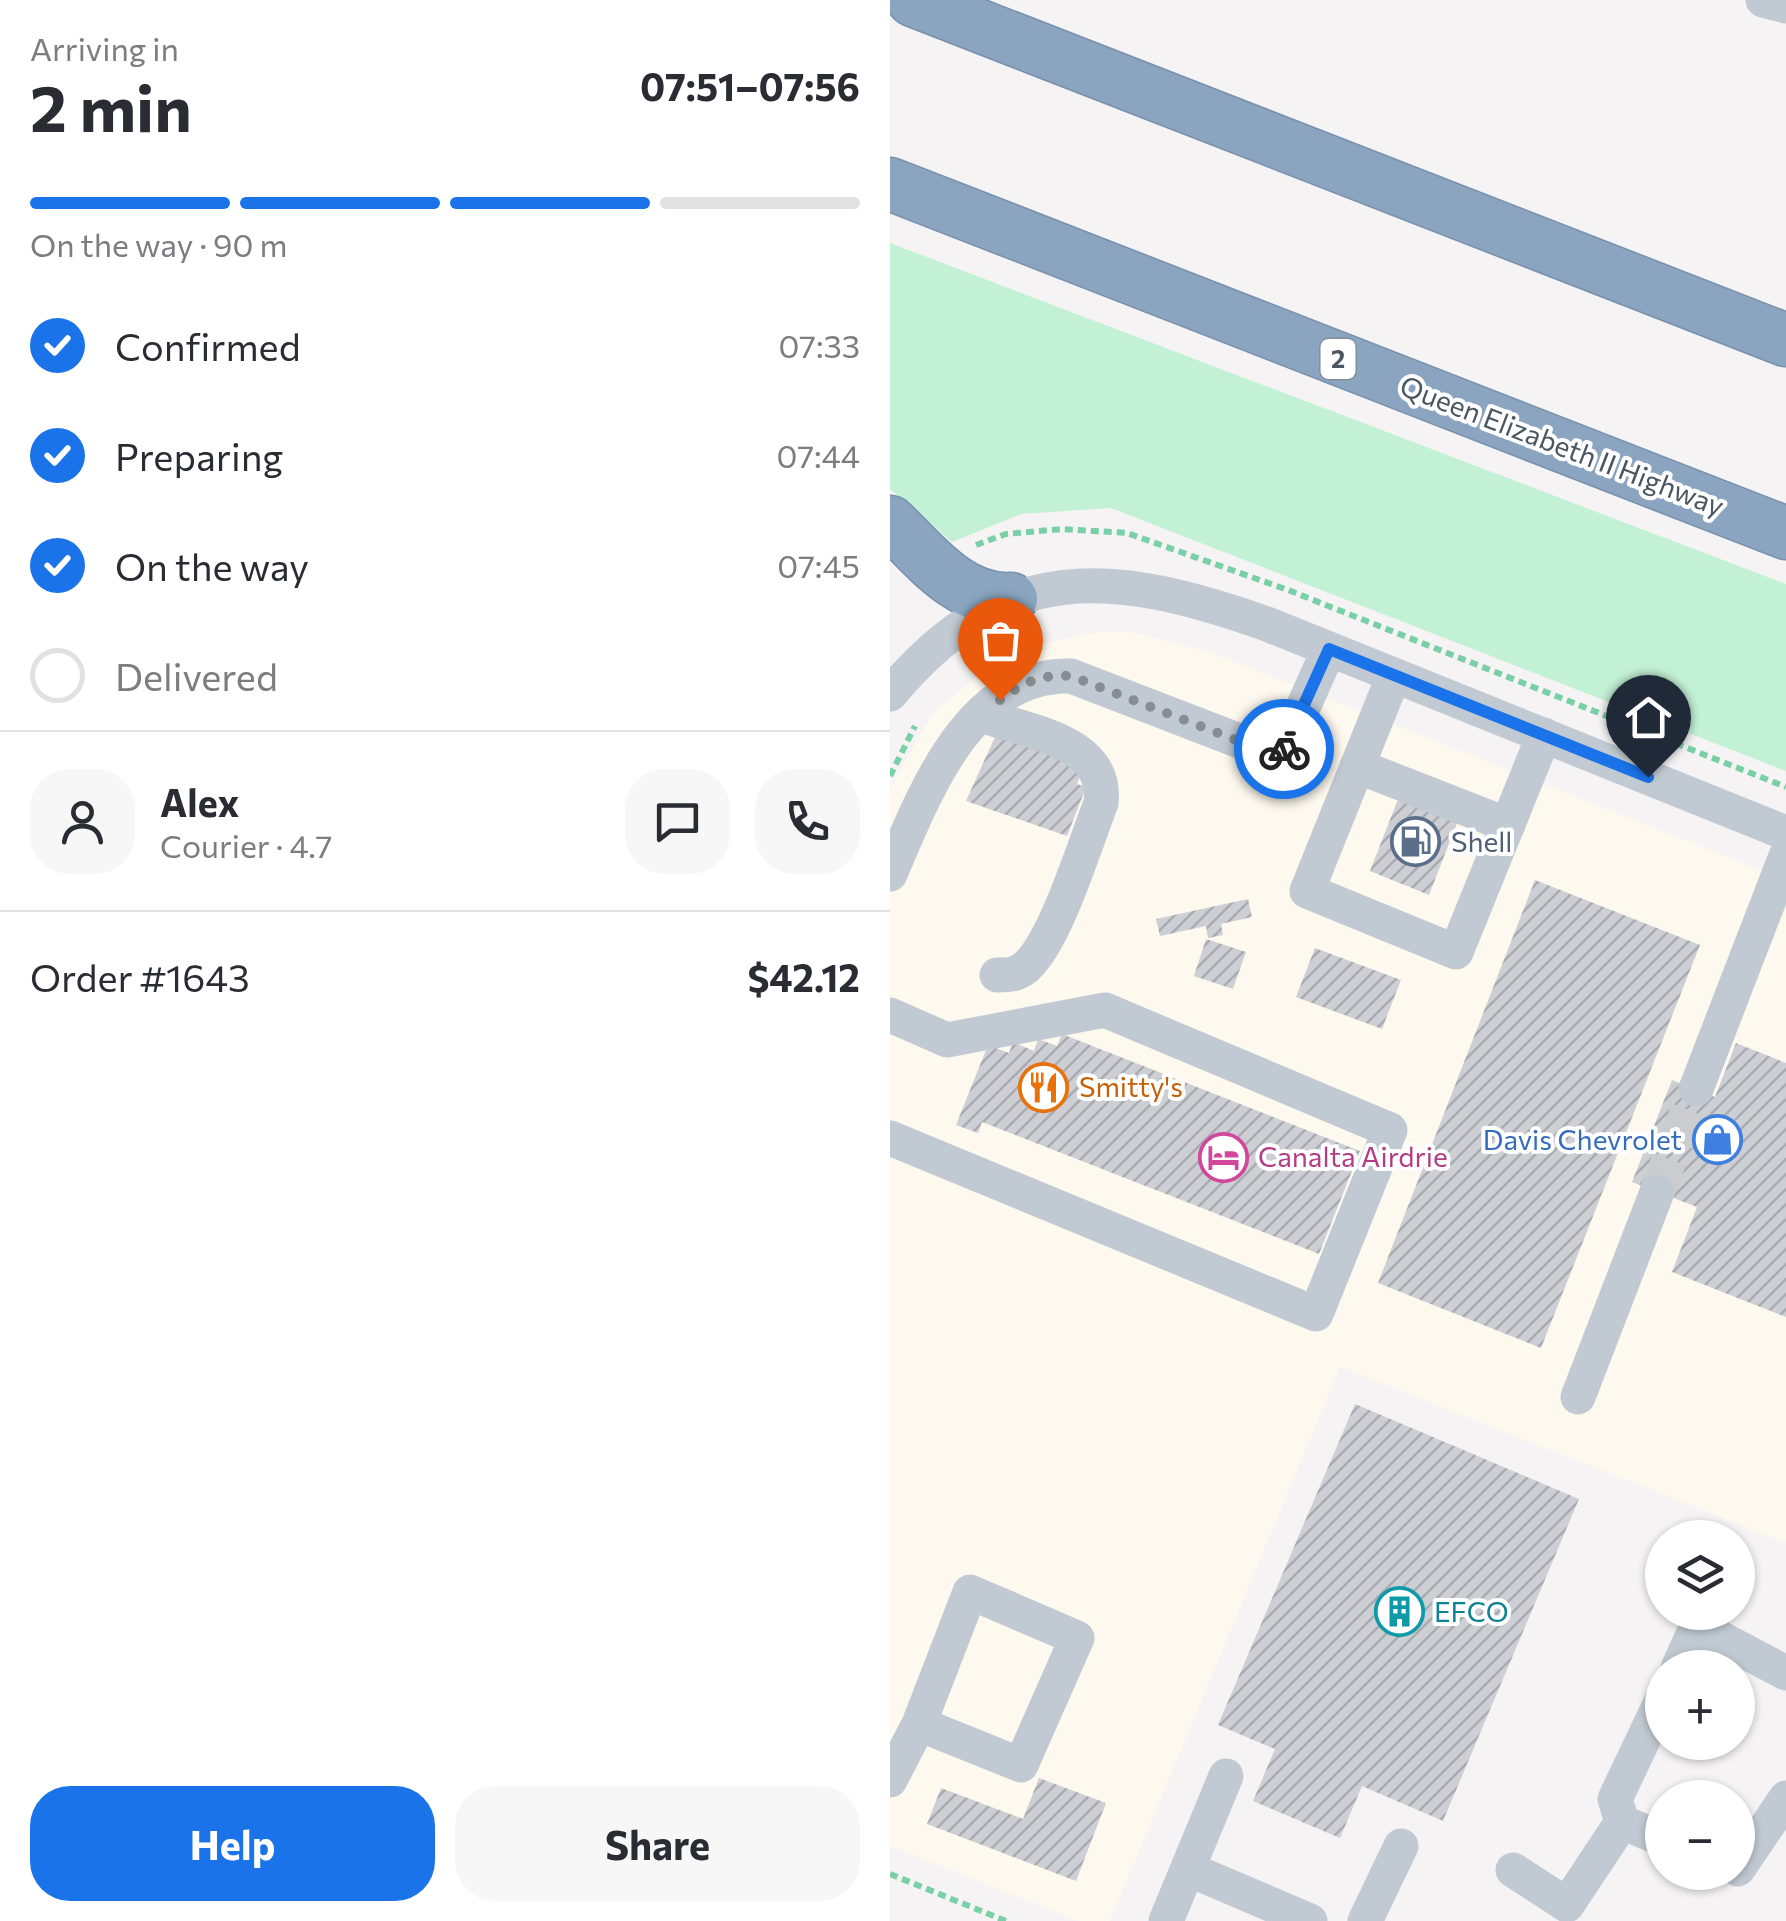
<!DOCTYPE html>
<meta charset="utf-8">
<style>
:root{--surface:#fff;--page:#f7f7f7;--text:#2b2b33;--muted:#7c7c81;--line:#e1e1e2;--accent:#1a73e8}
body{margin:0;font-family:Commissioner,sans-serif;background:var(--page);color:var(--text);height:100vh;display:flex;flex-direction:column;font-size:38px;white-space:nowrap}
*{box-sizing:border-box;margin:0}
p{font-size:32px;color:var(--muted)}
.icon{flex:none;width:55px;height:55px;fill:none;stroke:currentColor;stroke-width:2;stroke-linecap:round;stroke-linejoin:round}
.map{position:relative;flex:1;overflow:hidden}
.drawer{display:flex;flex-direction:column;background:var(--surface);width:890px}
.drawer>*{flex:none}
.fabs{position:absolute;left:755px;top:1520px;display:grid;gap:20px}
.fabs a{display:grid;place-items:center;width:110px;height:110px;border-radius:50%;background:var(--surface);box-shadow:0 2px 8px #0004;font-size:50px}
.pin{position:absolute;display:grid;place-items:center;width:85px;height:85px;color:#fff;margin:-102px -42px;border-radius:50% 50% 50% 0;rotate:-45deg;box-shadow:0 0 10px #0007}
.pin .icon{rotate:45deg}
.courier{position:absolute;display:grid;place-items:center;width:100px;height:100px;margin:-50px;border:8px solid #1a73e8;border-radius:50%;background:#fff;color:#222;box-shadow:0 2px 12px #0007}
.summary em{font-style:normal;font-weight:700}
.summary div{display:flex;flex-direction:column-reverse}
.summary{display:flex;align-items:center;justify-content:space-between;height:170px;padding:0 30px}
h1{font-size:65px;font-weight:700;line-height:75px}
.bar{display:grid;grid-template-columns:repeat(4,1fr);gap:15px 10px;align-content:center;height:120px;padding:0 30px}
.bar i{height:12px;border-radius:8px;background:var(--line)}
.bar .current{background:var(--accent)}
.bar p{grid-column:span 4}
.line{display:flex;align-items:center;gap:25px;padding:0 30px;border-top:2px solid var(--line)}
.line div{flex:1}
.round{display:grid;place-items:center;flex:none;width:105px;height:105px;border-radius:40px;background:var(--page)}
ol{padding:0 30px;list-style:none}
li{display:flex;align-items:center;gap:30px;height:110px}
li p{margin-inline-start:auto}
li .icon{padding:10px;border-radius:50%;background:var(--accent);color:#fff;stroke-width:4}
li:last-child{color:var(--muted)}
li i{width:55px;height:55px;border:5px solid var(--line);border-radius:50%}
.primary-button{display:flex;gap:20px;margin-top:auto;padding:20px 30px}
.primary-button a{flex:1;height:115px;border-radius:40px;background:var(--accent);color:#fff;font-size:40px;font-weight:700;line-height:115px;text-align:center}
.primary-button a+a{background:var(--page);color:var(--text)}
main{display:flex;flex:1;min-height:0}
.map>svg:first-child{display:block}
</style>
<main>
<section class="drawer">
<div class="summary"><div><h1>2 min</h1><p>Arriving in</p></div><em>07:51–07:56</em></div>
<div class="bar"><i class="current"></i><i class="current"></i><i class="current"></i><i></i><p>On the way · 90 m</p></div>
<ol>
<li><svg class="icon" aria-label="check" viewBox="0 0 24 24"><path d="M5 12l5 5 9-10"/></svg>Confirmed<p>07:33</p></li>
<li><svg class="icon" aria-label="check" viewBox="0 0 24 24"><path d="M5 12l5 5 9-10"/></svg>Preparing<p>07:44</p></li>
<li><svg class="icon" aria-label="check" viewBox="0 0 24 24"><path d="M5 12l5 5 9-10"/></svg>On the way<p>07:45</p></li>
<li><i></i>Delivered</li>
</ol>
<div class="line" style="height:180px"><a class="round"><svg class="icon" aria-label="person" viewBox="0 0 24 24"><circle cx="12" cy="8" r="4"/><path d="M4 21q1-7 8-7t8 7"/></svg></a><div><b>Alex</b><p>Courier · 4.7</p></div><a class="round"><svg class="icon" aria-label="chat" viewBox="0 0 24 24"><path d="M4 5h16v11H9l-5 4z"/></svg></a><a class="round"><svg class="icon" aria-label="phone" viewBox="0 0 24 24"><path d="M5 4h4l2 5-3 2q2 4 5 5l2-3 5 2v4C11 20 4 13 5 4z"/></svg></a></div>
<div class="line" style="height:130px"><div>Order #1643</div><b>$42.12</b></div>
<div class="primary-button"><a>Help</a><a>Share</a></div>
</section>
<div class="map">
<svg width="896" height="1921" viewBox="0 0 896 1921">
<defs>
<pattern id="building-hatch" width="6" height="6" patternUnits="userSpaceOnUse" patternTransform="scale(2.5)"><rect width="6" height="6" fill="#cdcfd5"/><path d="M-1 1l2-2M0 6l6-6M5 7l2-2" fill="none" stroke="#a8abb0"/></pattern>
</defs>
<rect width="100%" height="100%" fill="#f5f3f3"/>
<path fill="#fdf9ef" d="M209,632H242L326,654L896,880V1543L450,1367L220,1921H187L0,1846V788L42,714L101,664L146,645Z"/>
<path fill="#c3f1d5" d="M0,243L896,584V771L221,508L131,514L62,542L0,489Z"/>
<path fill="url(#building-hatch)" d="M109,728L196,761L187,784L196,787L177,836L76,801Z
M512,789L571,813L539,895L480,871Z
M645,880L810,945L651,1348L488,1283Z
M358,899L362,917L331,924L333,935L318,938L316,926L270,936L266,919Z
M316,939L356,952L343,989L304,976Z
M425,948L511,980L492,1029L406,997Z
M172,1034L470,1151L429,1254L92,1122L88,1133L66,1125L98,1045L119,1053L123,1042L144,1051L148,1039L167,1046Z
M846,1043L896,1063V1317L782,1272L807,1207L742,1182L782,1080L825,1097Z
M465,1404L689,1499L553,1821L472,1786L450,1838L363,1801L385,1749L328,1725Z
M149,1778L216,1803L186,1881L37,1824L51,1788L133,1819Z"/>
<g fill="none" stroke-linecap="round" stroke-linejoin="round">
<path stroke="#caccce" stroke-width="35" stroke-dasharray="35 18" stroke-linecap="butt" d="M767,1192L806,1089"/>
<defs>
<path id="highway" d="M23,0L896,340
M0,184L896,533
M0,522C35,555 69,602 121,599"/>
</defs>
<use href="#highway" stroke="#7690ad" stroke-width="55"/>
<path stroke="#7ad0a6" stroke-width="6" stroke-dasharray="8 5" stroke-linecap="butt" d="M86,545L116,534L172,529L237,533L398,590L896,787
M0,776L25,726
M0,1874L116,1921"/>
<path stroke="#c1cad2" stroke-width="35" d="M873,0L896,6
M504,675L417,891L566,952L654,735
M0,694C114,557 224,570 377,624L896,833
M91,715C139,732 218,741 211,803C195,843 166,941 136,967C126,975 119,975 107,975
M467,766L618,825
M0,874C33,797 79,672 181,676L391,757L439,649
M0,1015L57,1040L215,1010L500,1130L426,1314L0,1138
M806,1089L896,856
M688,1397L767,1192
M788,1668L807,1626L896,1673
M0,1780L29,1724L80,1592L187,1638L131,1765L29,1724
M732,1822L725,1799L772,1700
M298,1869L420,1921
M848,1869L896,1798
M623,1870L677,1905L732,1822L772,1839
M276,1921L336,1776
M475,1921L511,1846"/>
<use href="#highway" stroke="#8ba5c1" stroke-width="52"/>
</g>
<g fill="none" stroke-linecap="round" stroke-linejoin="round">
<path stroke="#868d94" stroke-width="10" stroke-dasharray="0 18" d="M110,700C133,682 153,674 181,676L390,757L394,749"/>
<path stroke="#1a73e8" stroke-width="12" d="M394,749L439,649L758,777"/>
</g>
<defs>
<symbol id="fuel-ring" viewBox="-11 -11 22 22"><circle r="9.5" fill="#fff" stroke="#5c6f8a" stroke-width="1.5"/><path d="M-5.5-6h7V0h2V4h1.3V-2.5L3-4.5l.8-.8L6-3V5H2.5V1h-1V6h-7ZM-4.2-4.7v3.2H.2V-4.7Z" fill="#5c6f8a"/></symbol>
<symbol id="restaurant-ring" viewBox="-11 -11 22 22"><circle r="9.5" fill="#fff" stroke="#e8710a" stroke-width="1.5"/><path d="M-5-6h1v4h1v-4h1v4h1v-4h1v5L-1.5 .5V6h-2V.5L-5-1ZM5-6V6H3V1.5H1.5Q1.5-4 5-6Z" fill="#e8710a"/></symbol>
<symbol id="shop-ring" viewBox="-11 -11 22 22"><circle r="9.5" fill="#fff" stroke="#3f7fe0" stroke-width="1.5"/><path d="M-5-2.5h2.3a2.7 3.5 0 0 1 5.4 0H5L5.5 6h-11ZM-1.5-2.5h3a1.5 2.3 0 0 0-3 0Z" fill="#3f7fe0"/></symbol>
<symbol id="hotel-ring" viewBox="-11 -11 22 22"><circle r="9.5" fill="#fff" stroke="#d1479c" stroke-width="1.5"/><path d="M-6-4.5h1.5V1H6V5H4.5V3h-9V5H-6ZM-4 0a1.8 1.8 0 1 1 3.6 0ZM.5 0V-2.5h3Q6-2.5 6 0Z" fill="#d1479c"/></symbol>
<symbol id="building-ring" viewBox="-11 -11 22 22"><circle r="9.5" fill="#fff" stroke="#0f9aa8" stroke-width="1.5"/><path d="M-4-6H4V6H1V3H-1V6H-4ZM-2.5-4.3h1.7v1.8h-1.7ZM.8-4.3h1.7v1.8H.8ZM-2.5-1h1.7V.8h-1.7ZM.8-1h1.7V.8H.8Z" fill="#0f9aa8"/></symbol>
</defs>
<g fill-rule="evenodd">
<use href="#fuel-ring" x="498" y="814" width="55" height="55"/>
<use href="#restaurant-ring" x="126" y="1060" width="55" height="55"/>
<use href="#shop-ring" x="800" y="1112" width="55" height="55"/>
<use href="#hotel-ring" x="306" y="1130" width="55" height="55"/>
<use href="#building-ring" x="482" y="1584" width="55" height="55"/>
</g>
<g text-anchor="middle" stroke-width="8" stroke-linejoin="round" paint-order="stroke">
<rect fill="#fff" stroke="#808990" stroke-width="2.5" x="430.5" y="339" width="35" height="40" rx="8"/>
<g font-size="25" font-weight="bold" fill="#4a5661">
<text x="448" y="368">2</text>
</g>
<g font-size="28" fill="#4a5661" stroke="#fff">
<text transform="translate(672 446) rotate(21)" y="10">Queen Elizabeth II Highway</text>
</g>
<g font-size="28" fill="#4e5e75" stroke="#fff" text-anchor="start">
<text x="561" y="852">Shell</text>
</g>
<g font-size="28" fill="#c56008" stroke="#fff" text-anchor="start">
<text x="189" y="1097">Smitty's</text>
</g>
<g font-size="28" fill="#366cbe" stroke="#fff" text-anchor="end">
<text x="792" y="1150">Davis Chevrolet</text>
</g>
<g font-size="28" fill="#b23c85" stroke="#fff" text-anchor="start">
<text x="368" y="1167">Canalta Airdrie</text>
</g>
<g font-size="28" fill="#0d838f" stroke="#fff" text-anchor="start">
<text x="544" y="1622">EFCO</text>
</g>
</g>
</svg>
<div class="fabs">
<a><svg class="icon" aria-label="layers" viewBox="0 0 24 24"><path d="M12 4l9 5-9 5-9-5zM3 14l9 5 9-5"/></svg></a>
<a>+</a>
<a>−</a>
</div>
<div class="pin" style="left:110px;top:700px;background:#ea580c"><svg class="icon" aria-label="bag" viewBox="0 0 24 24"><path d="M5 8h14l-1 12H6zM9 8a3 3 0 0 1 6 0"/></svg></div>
<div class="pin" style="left:758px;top:777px;background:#1f2937"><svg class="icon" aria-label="home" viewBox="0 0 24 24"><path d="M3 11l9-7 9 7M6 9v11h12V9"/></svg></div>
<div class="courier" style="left:394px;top:749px"><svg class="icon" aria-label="bike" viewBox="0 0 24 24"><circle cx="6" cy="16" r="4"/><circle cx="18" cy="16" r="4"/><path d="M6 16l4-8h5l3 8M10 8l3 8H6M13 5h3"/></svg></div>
</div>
</main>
